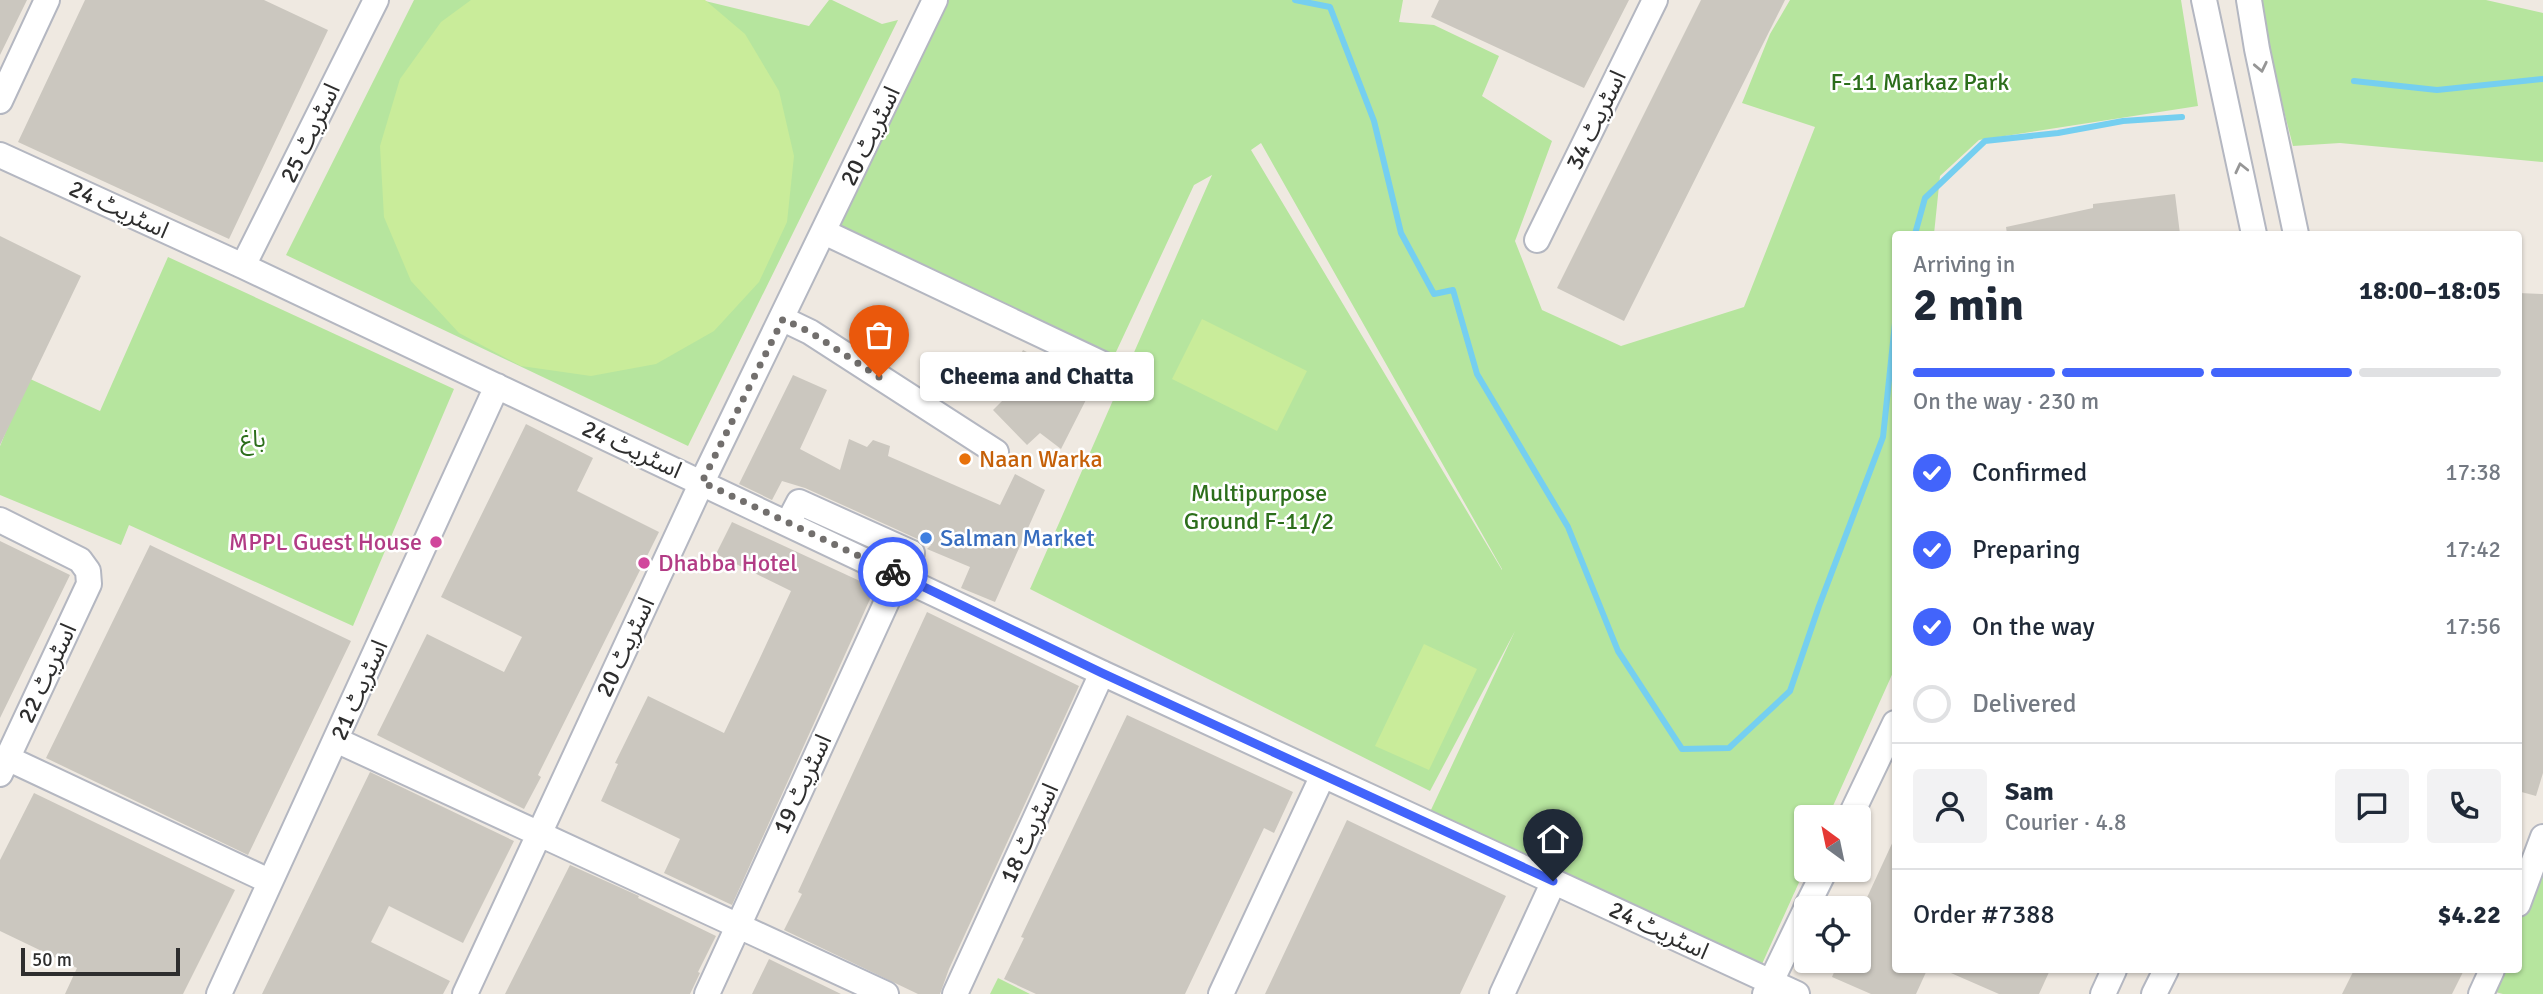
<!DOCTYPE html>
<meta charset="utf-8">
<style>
:root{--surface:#fff;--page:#f2f2f3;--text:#1f2937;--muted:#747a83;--line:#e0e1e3;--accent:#4264fb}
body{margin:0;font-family:Signika,"Noto Sans Arabic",sans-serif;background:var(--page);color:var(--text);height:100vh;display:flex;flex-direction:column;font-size:26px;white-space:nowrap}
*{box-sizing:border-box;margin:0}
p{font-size:23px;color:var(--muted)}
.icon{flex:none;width:38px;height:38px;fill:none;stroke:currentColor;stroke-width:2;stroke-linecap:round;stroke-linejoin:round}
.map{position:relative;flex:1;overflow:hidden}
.sheet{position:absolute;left:1892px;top:231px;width:630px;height:742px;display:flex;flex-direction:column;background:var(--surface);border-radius:7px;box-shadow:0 2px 5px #0004}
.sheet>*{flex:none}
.needle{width:46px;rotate:327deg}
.fabs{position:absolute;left:1794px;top:805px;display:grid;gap:14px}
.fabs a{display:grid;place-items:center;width:77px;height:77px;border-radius:7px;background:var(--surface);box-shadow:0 2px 5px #0004;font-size:35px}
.scale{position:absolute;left:21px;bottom:18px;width:159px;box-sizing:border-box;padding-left:7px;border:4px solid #2e2e2e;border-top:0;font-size:19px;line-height:24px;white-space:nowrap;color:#2e2e2e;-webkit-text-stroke:5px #fff;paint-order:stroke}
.pin{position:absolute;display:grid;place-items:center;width:60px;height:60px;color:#fff;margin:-72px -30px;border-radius:50% 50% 50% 0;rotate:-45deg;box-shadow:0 0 7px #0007}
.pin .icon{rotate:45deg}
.courier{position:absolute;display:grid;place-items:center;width:70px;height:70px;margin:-35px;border:5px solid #4264fb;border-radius:50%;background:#fff;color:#222;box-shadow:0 2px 9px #0007}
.bubble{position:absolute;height:49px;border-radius:7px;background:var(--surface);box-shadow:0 2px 5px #0004;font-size:23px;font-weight:700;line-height:49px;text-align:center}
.overview em{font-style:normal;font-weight:700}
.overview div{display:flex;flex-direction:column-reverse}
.overview{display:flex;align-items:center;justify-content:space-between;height:119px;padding:0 21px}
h1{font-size:46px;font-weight:700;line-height:52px}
.bar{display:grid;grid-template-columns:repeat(4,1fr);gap:10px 7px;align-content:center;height:84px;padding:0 21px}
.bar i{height:9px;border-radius:5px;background:var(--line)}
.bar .on{background:var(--accent)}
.bar p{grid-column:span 4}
.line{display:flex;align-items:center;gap:18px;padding:0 21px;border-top:2px solid var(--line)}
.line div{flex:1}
.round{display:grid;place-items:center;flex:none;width:74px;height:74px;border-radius:7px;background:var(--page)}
ol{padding:0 21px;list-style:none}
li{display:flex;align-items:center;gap:21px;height:77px}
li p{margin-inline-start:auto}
li .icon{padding:7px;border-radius:50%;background:var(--accent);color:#fff;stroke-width:4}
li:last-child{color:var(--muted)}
li i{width:38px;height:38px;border:4px solid var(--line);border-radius:50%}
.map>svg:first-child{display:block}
</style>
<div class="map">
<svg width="2543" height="994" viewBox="0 0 2543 994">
<rect width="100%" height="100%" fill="#efe9e1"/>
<path fill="#b6e59e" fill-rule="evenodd" d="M414,0H701L809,26L829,0H832L882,24L898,20L688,446L286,255Z
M932,0H1403L1399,22L1434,25L1499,56L1482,96L1552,141L1515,241L1542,310L1621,346L1744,307L1815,127L1742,103L1770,34L1790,0H2181L2198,106L1979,140L1940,176L1934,234H1895V668L1828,817H1806V867L1762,964L1430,812L1515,631L1430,791L1030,589L1212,175L1194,185L1109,367L824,232ZM1261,143L1502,569V570L1251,150Z
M2255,0H2486L2543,13V162L2340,143L2293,146Z
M168,257L454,389L353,626L129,525L121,545L0,495V446L28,378L100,411Z
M2543,862V994H2503L2484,989L2493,970H2518V915Z
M998,978L1030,994H990Z"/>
<path fill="#c9ec9a" d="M471,0H705L745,34L779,91L794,156L787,222L759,282L714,331L656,364L591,376L521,366L459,333L411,281L384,217L380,146L400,79L441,22Z
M1202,319L1307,371L1277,431L1172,379Z
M1424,644L1477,669L1429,770L1375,746Z"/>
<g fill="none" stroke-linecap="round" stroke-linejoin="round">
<path stroke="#75cff0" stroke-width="6" d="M1295,0L1330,7L1374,121L1401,233L1434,294L1453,290L1477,374L1568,527L1618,651L1682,749L1729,748L1790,691L1819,606L1883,437L1895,323
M2354,81L2437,90L2543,79
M1915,234L1925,198L1985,141L2058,133L2123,121L2182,117"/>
</g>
<path fill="#cbc7bf" d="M0,0H27L0,55Z
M85,0H264L328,30L229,239L18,142Z
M1439,0H1629L1584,88L1431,17Z
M1701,0H1785L1624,321L1557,288Z
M2175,194L2180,234H2007L2006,227L2093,208V204Z
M0,236L81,276L0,445Z
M2518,293L2543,294V773L2536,796L2518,791Z
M1023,350L1093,386L1061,449L1040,433L1027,445L993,410L1005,398L999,395Z
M793,375L827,390L800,449L840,470L849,439L867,447L873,440L890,446L888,456L1000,505L1015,474L1045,490L995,602L961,588L970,567L927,549L931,545L805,488L782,481L772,500L739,484Z
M526,424L593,458L577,491L659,532L538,775L541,777L524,809L377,735L427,634L504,672L522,637L441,597Z
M732,522L875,588L732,905L664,873L680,839L601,801L618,764L615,763L648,696L724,733L759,660L791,591L716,554Z
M0,541L70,575L0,718Z
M150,545L351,641L248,855L46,758Z
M927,612L1079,686L949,969L940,994H918L784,930L802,894L798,892Z
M1127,715L1293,792L1274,833L1264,828L1185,994H1036L1004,979L1024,938L1021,937Z
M370,772L514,841L463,943L389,906L371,942L450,981L443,994H262Z
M34,793L235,890L183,994H65L77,968L0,931V860Z
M1347,820L1506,896L1460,994H1265Z
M1895,837V970H1927L1916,994H1871L1832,977L1839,961H1858V917Z
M570,865L639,896L638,898L716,936L698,972L700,973L690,994H505Z
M769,959L841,994H752Z
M1944,970H2050L2039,994H1999Z
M2354,970H2464L2452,994H2342Z"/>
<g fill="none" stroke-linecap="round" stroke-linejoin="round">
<defs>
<path id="minor" d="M2204,0L2254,234
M2249,0L2257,49L2296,234
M0,101L47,0
M0,155L243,266L1102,673L1797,994
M824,232L1109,367
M1537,240L1655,0
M243,266L376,0
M783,319L810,332L996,452
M0,520L80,560L88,571L89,584L0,774
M336,740L886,994
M7,758L269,881
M1850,817L1895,723
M2518,904L2543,837
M1806,908L1825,870
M219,994L497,386
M465,994L702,482L935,0
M707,994L899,575L912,553L799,502L788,523
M955,994L1102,673
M1221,994L1323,775
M1502,994L1554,881
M1765,994L1806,909
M2103,994L2114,970
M2154,994L2166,970
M2481,994L2492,970"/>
</defs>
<use href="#minor" stroke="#b4b7c1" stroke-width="28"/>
<use href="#minor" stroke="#fff" stroke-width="24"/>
</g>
<defs><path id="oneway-chevron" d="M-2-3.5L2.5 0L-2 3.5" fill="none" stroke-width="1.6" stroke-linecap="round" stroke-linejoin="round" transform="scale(1.75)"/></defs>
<g stroke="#969696">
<use href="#oneway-chevron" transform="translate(2261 67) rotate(78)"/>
<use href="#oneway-chevron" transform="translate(2241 168) rotate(-103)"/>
</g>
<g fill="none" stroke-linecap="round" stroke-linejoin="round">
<path stroke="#726f6d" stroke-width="7" stroke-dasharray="0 12.6" d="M879,377L810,332L783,319L702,482L893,572"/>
<path stroke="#4264fb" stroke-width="9" d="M893,572L1102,673L1553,881"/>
</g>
<circle fill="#e8710a" stroke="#fff" stroke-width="2.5" cx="965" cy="459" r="7"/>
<circle fill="#3f7fe0" stroke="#fff" stroke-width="2.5" cx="926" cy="538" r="7"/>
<g fill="#d1479c" stroke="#fff" stroke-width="2.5">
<circle cx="436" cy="542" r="7"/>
<circle cx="644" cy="563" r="7"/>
</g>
<g text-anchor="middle" stroke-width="5" stroke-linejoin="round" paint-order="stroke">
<g font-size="24" fill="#2c6e1b" stroke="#fff">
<text x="1920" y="90">F-11 Markaz Park</text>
<text x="253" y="447">باغ</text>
<text x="1259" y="501">Multipurpose<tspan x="1259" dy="28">Ground F-11/2</tspan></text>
</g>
<g font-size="24" fill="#2e2e2e" stroke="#fff">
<text transform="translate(1596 120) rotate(-64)" y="8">اسٹریٹ 34</text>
<text transform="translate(310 133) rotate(-64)" y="8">اسٹریٹ 25</text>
<text transform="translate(870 136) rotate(-64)" y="8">اسٹریٹ 20</text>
<text transform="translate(119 209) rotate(25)" y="8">اسٹریٹ 24</text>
<text transform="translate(632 449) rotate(25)" y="8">اسٹریٹ 24</text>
<text transform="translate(625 647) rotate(-65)" y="8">اسٹریٹ 20</text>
<text transform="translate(47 673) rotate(-65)" y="8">اسٹریٹ 22</text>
<text transform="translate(359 690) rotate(-66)" y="8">اسٹریٹ 21</text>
<text transform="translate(802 784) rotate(-65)" y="8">اسٹریٹ 19</text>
<text transform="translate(1029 833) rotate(-65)" y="8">اسٹریٹ 18</text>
<text transform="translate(1659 930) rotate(25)" y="8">اسٹریٹ 24</text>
</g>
<g font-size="24" fill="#c56008" stroke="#fff" text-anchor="start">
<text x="979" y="467">Naan Warka</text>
</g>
<g font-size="24" fill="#366cbe" stroke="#fff" text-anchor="start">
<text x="940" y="546">Salman Market</text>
</g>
<g font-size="24" fill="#b23c85" stroke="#fff" text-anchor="end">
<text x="422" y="550">MPPL Guest House</text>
<text x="658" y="571" text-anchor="start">Dhabba Hotel</text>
</g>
</g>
</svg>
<div class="fabs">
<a><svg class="needle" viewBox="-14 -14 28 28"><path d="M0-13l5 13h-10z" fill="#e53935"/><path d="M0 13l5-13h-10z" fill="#747a83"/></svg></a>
<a><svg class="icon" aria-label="locate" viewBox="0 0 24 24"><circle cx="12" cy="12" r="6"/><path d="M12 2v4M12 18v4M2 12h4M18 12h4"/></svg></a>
</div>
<div class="scale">50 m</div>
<div class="pin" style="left:879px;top:377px;background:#ea580c"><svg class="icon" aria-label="bag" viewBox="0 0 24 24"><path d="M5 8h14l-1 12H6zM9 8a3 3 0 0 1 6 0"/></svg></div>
<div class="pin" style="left:1553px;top:881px;background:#1f2937"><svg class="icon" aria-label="home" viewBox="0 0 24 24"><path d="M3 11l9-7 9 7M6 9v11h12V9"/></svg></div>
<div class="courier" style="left:893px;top:572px"><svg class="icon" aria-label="bike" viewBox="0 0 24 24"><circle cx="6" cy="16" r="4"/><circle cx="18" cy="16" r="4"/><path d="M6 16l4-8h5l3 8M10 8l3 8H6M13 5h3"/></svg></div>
<div class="bubble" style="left:920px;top:352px;width:234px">Cheema and Chatta</div>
<section class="sheet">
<div class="overview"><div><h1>2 min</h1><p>Arriving in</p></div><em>18:00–18:05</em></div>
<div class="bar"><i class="on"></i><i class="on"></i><i class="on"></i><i></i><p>On the way · 230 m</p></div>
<ol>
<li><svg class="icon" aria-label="check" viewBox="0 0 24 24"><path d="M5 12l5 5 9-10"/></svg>Confirmed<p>17:38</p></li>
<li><svg class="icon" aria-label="check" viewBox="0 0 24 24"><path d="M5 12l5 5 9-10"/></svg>Preparing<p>17:42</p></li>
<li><svg class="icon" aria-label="check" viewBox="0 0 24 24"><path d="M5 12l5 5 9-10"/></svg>On the way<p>17:56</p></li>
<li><i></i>Delivered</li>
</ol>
<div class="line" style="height:126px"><a class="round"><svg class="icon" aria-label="person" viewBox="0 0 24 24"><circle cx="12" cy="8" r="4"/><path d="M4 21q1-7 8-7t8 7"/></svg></a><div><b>Sam</b><p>Courier · 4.8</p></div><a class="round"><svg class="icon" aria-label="chat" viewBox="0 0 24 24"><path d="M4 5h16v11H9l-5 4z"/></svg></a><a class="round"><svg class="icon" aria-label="phone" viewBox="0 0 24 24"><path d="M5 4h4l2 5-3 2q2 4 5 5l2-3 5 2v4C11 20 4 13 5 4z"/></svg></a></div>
<div class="line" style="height:91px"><div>Order #7388</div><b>$4.22</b></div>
</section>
</div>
